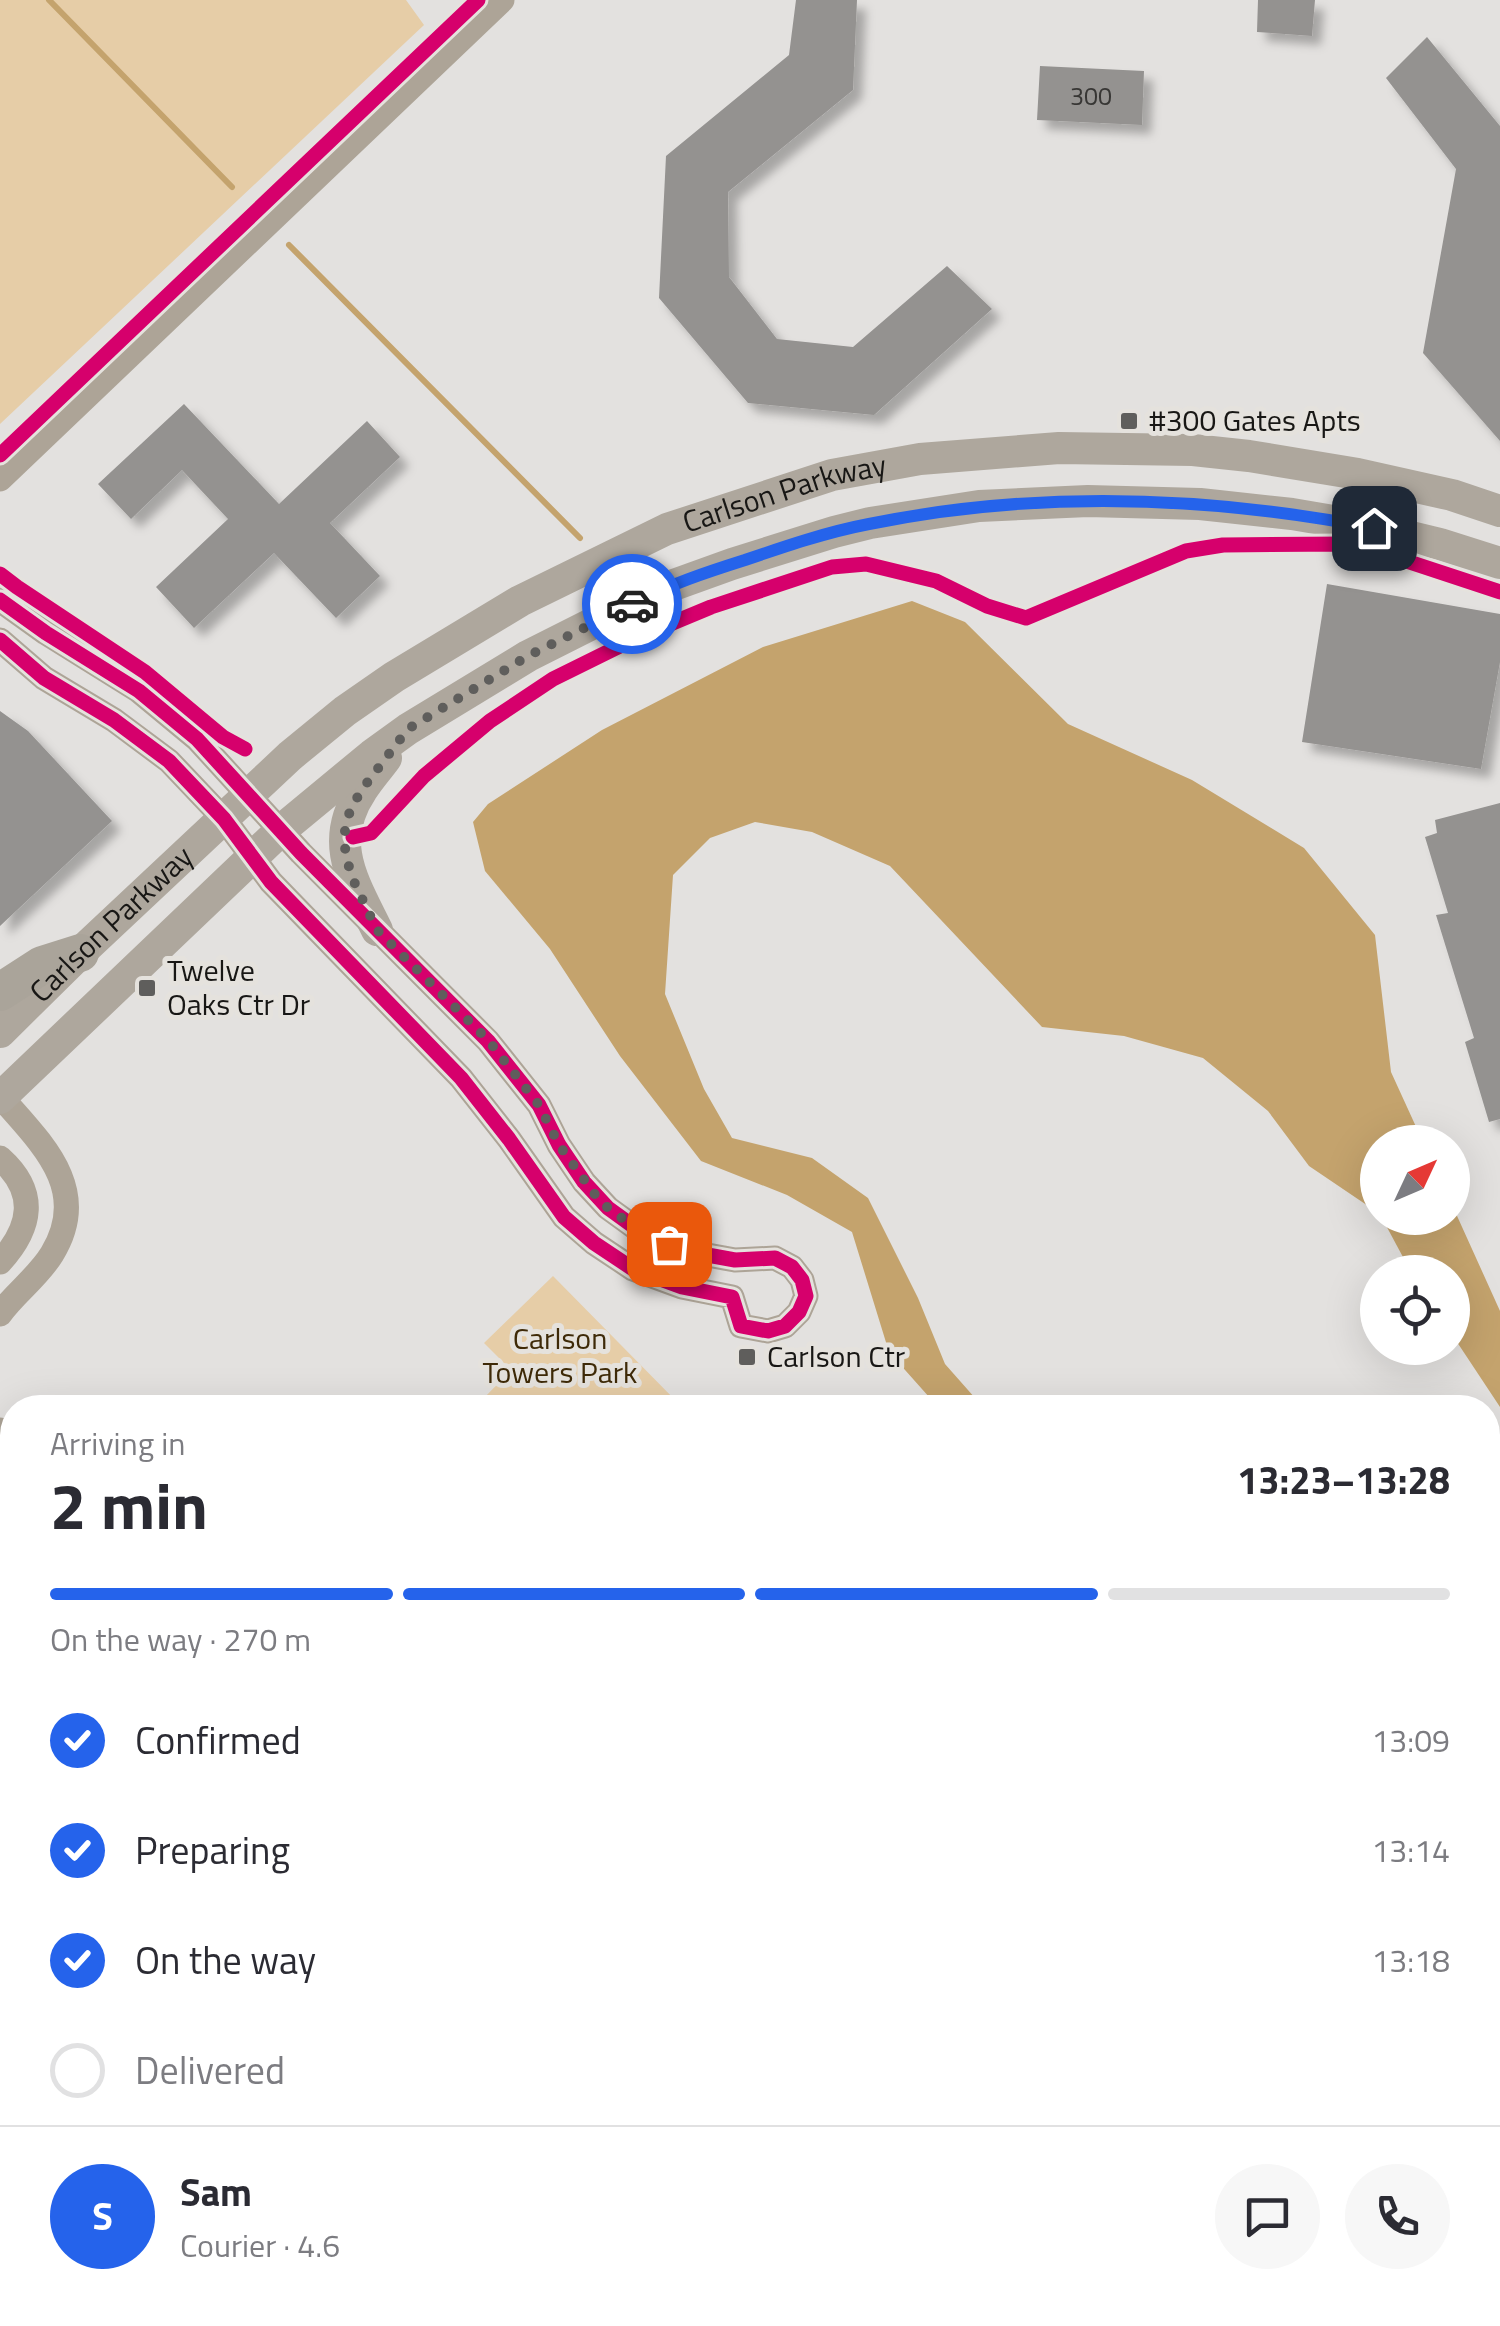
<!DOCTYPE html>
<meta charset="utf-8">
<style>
:root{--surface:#fff;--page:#f7f7f7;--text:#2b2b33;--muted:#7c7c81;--line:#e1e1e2;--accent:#2563eb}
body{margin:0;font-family:"Titillium Web",sans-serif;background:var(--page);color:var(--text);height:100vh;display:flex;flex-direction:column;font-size:38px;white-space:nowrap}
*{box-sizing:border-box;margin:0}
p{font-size:32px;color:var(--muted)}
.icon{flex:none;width:55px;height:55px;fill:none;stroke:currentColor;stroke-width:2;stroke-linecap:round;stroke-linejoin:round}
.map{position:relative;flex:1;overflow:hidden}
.details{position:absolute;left:0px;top:1395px;width:1500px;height:932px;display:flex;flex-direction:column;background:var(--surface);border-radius:40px 40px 0 0;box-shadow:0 10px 40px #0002}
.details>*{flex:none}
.needle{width:65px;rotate:46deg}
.buttons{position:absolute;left:1360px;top:1125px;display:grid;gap:20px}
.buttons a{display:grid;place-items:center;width:110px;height:110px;border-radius:50%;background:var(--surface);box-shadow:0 10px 40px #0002;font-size:50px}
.pin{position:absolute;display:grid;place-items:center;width:85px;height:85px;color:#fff;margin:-42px;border-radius:20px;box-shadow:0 5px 15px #0006}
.courier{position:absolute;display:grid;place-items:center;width:100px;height:100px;margin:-50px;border:8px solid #2563eb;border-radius:50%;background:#fff;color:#222;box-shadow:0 2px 12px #0007}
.overview em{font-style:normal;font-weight:700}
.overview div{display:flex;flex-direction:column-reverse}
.overview{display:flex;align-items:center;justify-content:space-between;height:170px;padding:0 50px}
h1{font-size:65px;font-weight:700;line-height:75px}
.bar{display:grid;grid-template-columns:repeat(4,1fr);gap:15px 10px;align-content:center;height:120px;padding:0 50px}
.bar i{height:12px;border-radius:8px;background:var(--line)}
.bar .current{background:var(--accent)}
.bar p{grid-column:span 4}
.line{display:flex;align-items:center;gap:25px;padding:0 50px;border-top:2px solid var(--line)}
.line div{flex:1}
.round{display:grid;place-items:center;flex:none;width:105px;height:105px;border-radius:52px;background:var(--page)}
ol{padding:0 50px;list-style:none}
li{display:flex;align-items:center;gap:30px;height:110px}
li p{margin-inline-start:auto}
li .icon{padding:10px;border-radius:50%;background:var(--accent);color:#fff;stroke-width:4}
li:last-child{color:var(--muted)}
li i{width:55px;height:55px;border:5px solid var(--line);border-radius:50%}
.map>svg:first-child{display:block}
</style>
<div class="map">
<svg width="1500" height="2326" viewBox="0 0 1500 2326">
<defs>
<filter id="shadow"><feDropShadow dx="9" dy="9" stdDeviation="5" flood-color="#0004"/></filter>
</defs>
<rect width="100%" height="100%" fill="#e3e1df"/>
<path fill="#e6cda7" d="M0,0H406L424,25L0,424Z
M553,1276L682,1407H493L484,1398L511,1370L484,1343Z"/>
<path fill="#c4a36d" d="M912,601L965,622L1068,724L1192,780L1304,848L1375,935L1391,1072L1423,1142H1378L1377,1212L1309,1166L1268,1111L1203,1058L1124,1036L1042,1027L890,866L812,832L755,822L710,838L673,875L665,994L704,1089L732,1138L812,1158L868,1198L918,1298L945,1364L983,1407H938L889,1352L852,1232L787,1195L701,1161L620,1056L550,949L485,871L473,822L488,804L602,730L763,647Z
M1453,1207L1500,1311V1407L1453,1336L1452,1272H1411L1382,1218H1452Z
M1500,1658V1940L1488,1942V1661Z"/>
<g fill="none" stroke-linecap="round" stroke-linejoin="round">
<path stroke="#c4a36d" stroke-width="6" d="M49,0L232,187
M289,245L580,538"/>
</g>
<path fill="#949290" filter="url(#shadow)" d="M796,0H857L853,90L728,192L729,277L777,339L853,347L947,266L992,309L874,415L748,403L659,298L666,156L789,55Z
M1258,0H1315L1312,36L1257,32Z
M1427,37L1500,126V441L1423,353L1456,169L1386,78Z
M1040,66L1144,71L1142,125L1037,120Z
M184,404L279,504L367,421L400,457L330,523L380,576L336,618L274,553L194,628L156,587L228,519L182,470L131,519L98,484Z
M1327,584L1500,614V662L1481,769L1302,742Z
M0,711L28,731L112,821L0,926Z
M1500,803V1119L1489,1122L1465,1042L1474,1038L1436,915L1448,913L1425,837L1437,833L1435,820Z"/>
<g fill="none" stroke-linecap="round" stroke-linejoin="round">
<path stroke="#ada497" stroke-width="25" d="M0,479L502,0
M0,600L46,633L139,691L197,739L301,853L488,1041L539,1105L559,1145L584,1182L608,1208L637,1229L669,1244L702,1254L735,1260L775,1258L792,1267L802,1280L806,1296L799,1312L785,1326L768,1331L741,1326L732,1297L682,1287L633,1269L594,1243L564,1217L509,1139L461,1078L271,882L224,819L169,761L114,720L44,678L0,640
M0,1158C38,1192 32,1227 0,1262
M0,1314C15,1293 38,1277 52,1254C92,1189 41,1143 1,1097
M0,1430L12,1448
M0,1881L12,1893
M401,2315L408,2326"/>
<g stroke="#aea79d" stroke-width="32">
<path d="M377,930C353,881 327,842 362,790C369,779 378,769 386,758"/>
<path id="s1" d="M0,1032L80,953L290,756L345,711L394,677L520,601L667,529L832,475L920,459L1059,448L1193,450L1249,456L1358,474L1452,495L1500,511"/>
<path d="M0,1098L280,831L372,755L408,729L528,656L657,591L732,564L834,532L870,523L979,506L1088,501L1200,504L1292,514L1374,528L1440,544L1500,563"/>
</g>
<path stroke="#aaa49a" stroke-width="38" d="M0,992L42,965L80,953
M0,1613L12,1625
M0,1670L12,1682
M0,1747L12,1759
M0,1804L12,1817
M1488,2275L1500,2272
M471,2315L479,2326
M524,2315L535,2326
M581,2315L592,2326
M660,2315L672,2326
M716,2315L727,2326"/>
<defs>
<path id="cycleway" d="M0,455L478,0
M0,574L17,587L145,672L223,737L245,749
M0,600L46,633L139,691L197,739L301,853L488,1041L539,1105L559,1145L584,1182L608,1208L637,1229L669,1244L702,1254L735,1260L775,1258L792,1267L802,1280L806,1296L799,1312L785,1326L768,1331L741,1326L732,1297L682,1287L633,1269L594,1243L564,1217L509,1139L461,1078L271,882L224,819L169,761L114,720L44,678L0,640
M353,837L371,833L424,776L490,721L553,679L634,639L711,607L832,567L866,564L936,581L987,606L1026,618L1186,551L1223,545L1347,544L1382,553L1500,592"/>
</defs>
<use href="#cycleway" stroke="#e5e2dd" stroke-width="21"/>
<use href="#cycleway" stroke="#d6006c" stroke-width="15"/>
</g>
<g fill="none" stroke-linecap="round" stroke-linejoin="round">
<path stroke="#5f5e5c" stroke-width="10" stroke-dasharray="0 18" d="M632,604L528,656L408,729L360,792L348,816L344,836L346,858L355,884L377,930L488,1040L539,1105L559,1145L596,1196L608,1208L637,1229L669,1244"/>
<path stroke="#2563eb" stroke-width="12" d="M632,604C668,585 707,572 745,560C786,546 827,532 869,524C1036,490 1208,496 1374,528"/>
</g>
<g fill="#5f5e5c" stroke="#e5e2dd" stroke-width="4">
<rect x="1119" y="411" width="20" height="20" rx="5"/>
<rect x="137" y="978" width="20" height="20" rx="5"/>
<rect x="737" y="1347" width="20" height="20" rx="5"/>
</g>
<g text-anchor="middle" stroke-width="10" stroke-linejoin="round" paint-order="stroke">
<g font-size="25" fill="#373634">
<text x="1091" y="105">300</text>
</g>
<g font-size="30" fill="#181715" stroke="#e5e2dd" text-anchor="start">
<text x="1149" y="431">#300 Gates Apts</text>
<text x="167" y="981">Twelve<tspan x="167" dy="34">Oaks Ctr Dr</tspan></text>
<text x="767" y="1367">Carlson Ctr</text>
</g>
<g font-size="30" fill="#181715" stroke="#e5e2dd">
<text dy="10" stroke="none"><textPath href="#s1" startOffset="965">Carlson Parkway</textPath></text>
<text dy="10" stroke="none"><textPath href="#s1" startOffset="155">Carlson Parkway</textPath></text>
</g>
<g font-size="30" fill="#3e2a08" stroke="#e5e2dd">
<text x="560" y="1349">Carlson<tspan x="560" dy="34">Towers Park</tspan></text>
</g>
</g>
</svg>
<div class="buttons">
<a><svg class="needle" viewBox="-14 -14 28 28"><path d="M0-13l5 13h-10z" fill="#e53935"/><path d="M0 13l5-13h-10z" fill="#7c7c81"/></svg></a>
<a><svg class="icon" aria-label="locate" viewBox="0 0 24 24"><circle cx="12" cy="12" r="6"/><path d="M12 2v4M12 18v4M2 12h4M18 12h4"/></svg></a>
</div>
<div class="pin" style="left:669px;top:1244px;background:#ea580c"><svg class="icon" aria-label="bag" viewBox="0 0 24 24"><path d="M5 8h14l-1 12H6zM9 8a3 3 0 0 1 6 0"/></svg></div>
<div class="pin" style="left:1374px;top:528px;background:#1f2937"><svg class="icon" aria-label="home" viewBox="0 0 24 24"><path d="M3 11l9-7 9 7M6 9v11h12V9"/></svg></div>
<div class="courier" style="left:632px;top:604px"><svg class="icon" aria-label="car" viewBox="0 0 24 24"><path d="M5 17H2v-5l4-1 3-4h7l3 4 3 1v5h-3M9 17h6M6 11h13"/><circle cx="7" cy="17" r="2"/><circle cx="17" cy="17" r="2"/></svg></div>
<section class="details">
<div class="overview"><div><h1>2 min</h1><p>Arriving in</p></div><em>13:23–13:28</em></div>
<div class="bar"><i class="current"></i><i class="current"></i><i class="current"></i><i></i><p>On the way · 270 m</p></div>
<ol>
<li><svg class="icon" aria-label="check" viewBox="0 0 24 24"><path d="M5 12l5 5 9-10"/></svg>Confirmed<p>13:09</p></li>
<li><svg class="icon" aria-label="check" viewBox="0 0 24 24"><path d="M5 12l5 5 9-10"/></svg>Preparing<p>13:14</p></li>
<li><svg class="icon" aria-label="check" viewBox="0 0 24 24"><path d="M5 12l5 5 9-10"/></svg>On the way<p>13:18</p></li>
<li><i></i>Delivered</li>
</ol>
<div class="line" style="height:180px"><b class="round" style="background:var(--accent);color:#fff">S</b><div><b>Sam</b><p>Courier · 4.6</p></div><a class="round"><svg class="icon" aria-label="chat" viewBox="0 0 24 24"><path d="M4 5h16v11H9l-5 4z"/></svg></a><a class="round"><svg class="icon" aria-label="phone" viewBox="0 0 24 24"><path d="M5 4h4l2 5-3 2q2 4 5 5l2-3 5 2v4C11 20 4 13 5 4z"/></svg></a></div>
</section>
</div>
